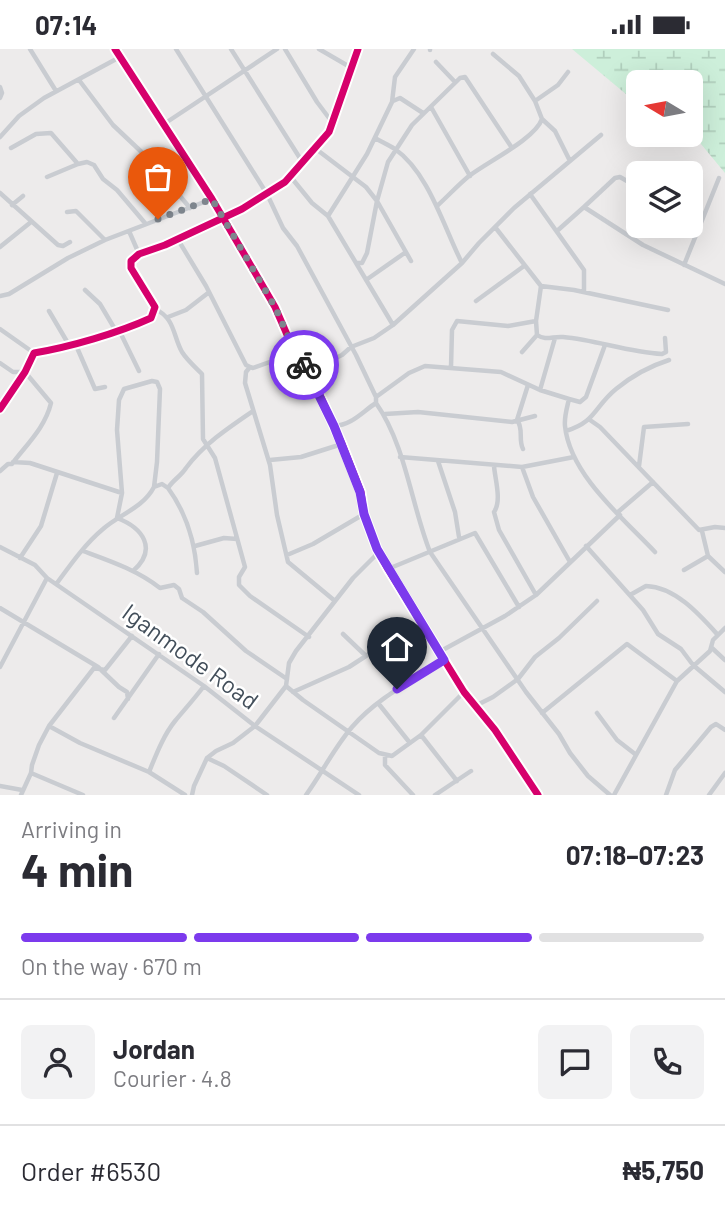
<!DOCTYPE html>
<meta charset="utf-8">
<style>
:root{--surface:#fff;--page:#f2f2f3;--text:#2b2b33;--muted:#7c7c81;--line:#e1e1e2;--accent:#7c3aed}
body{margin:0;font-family:Barlow,sans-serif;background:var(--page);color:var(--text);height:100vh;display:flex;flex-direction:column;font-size:26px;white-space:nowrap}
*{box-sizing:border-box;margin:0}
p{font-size:23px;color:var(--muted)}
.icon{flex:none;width:38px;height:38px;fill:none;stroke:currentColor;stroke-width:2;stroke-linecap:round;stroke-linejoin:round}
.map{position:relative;height:746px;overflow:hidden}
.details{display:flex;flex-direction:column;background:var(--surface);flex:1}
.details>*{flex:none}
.needle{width:46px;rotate:280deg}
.buttons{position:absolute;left:626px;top:21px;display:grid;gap:14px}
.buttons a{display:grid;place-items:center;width:77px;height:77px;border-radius:10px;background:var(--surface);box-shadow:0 7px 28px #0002;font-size:35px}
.pin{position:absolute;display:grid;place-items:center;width:60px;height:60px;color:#fff;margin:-72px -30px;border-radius:50% 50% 50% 0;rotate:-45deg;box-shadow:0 0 7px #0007}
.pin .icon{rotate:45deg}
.courier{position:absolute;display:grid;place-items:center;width:70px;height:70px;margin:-35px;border:5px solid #7c3aed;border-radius:50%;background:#fff;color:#222;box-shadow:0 2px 9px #0007}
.headline em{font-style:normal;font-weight:700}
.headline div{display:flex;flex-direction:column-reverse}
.headline{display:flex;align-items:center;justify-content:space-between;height:119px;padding:0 21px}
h1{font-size:46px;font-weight:700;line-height:52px}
.bar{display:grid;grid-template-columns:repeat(4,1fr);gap:10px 7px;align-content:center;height:84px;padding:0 21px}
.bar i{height:9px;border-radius:5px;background:var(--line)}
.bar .selected{background:var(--accent)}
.bar p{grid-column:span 4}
.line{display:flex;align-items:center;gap:18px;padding:0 21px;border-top:2px solid var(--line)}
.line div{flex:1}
.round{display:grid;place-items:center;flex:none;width:74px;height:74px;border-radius:10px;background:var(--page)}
.status{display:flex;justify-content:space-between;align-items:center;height:49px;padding:0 35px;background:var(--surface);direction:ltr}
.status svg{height:19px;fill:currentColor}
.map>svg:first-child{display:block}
</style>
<div class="status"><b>07:14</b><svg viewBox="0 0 49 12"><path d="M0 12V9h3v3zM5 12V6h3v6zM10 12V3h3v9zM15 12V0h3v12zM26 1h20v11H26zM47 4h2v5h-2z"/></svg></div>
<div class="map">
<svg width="725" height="746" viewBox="0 0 725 746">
<defs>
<pattern id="wetland-marsh" width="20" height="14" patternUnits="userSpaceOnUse" patternTransform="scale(1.75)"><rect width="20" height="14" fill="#cdefda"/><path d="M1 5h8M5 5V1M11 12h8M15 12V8" fill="none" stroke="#b1cfbd"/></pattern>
</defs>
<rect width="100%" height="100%" fill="#edebeb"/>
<path fill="url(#wetland-marsh)" d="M572,0H725V124L691,83V33H639V56Z"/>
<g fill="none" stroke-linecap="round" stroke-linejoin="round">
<path stroke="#c9ccd1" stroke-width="4.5" d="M30,0L56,42
M176,0L267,145L283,179L297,197L356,306L376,348
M231,0L303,114
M285,0L317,53L332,73
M319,0L350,18
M430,0V1
M493,5L519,27L535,52L542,70L555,82L570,112
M436,13L455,33
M79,31L113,76L150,111L190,159
M0,38L2,44L0,49
M393,52L400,49L423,64
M535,52L558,36L568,23
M431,58L470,127
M164,75L277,0
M0,88L19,67L44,49L120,8
M375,89C382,93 389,96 395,100C429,124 444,179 462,214
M11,99L36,85L51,84L78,115L87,113L94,116L103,130L117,141L145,174
M316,100L366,138L377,152L411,212
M290,127L312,154L328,167
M47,128L78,115
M0,144L58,196L63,197L70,193
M530,145L584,221V243
M12,156L23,147
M437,157C448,147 458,136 469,127C487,113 535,90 542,70
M584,158L615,129L620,128L639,139
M67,163L76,162L105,191L212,150
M495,178L541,237L574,241L668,261
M129,182L139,205
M557,182L584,158L643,196L725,235
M177,189L206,237L246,316L250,318L246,323L245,334L270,416L277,466L288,513L335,552
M0,198L31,173
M357,214H362L367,204L377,152L388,113L412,76L460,29L465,28L512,99
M684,216L719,129
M366,231L406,203
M541,237L536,272L537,286C546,292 553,287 563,288C597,291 627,303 662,305L666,303L665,289
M85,241L100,255L116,282
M0,247L9,245L68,209L105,191
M476,252L524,217
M155,260C175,269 173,287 182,303C187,311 196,319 202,325L203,390L215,409L245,518L239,528V536L250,547L309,588
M49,262L69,296
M168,268L186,261L208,244
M393,276L328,167L367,105L392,53L395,28L414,0
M0,280L34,304
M119,281L139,322
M75,294L95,340L105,338
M605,296L586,348L580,353L569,350C567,359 564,368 565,377C570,426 623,469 655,503
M522,303L537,286
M0,314L13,323H25L51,354C45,379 26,396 12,415H8L0,422
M250,318L253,319L295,304
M451,318L452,281L457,272L508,277L536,272
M309,322L342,306L351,298L374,289L393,276L462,214L479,194L514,159L601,86
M540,341L555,289
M376,354C406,397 411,455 430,503L526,643L559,685L570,704L588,727L610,746
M0,360L25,323L34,304C70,298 118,284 151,269L155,258L131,219V212L139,205L165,196L242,160L285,133L329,83L358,0
M385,365L418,363L512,373L535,367
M590,371L600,378L699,481L715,478L725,479
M334,377C352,376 362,363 376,354V348L409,324L425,317L501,323L540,341L569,350
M566,382C596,373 594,358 616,340C632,327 650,317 669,311
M523,400C518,390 524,380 517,371L528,336
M400,408L522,418L574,408
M270,411L301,408L342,395
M438,412L455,463L459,488
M13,413L30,414L122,444
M494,417C495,430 502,452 494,463L499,481L536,546
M639,417L644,378L688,375
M522,418L533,448L570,513
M168,439C187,465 195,492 197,524
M618,463L653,433
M702,482L708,507L725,523
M195,497L224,489L237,490
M586,497L643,561L658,585L681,600L693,616L725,643
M0,498L35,516L47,529L204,637L255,677L359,746
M83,502C110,512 137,521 160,539L174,536L179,540L182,549L203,563L246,602L287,630
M287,506L313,495L364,465
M20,509L41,477L57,424
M388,520L475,484L519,558
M684,521L708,507
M133,522C158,500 143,479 117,469L122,444L117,381L119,351L124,340L152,332L157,333L160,340L157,413L154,438
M57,534C71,515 85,495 103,480C120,465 143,459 154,438L162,435L168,439C173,431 181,427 186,419C204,395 228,379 253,362
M630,546L646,537C675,538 699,565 717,585
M0,559L98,618L119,638L127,643L128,650
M343,585L366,607
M712,599L725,611
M439,603L505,567L536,546L620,466
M0,618L47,529
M286,637L303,651L379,704L392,707L421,686L464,643
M293,643L349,618L420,572
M378,654L410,694
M475,657L493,648L518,630L535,608L559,589L597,552
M542,664L627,595L677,632
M597,664L617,691L635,705
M114,669L159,605
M49,677L80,694L149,723L185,746
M421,686L457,732
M385,706V716L413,746
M207,709L224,717L267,746
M149,723C156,706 163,687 175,672C185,660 195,649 204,637
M31,724L83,746
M0,737L22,741
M21,746L31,724L32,716L39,696L49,677L94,619L105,621L132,587
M192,746L194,737L207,709L216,702L233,694L255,677L286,637L289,614L296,602L353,529L375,507L377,500
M306,746C322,724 334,699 352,678C377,649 412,632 444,611
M435,746L471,722
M614,746L677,632L710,602L713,591L725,579
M666,746L675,721L711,678L716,675L725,681
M709,746L725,724"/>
<path stroke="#cacdd2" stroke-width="6" d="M115,0L212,150L275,258L295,304L309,322L342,395L361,443L364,465L377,500L388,520L464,643L495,681L538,746"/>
<defs>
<path id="cycleway" d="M115,0L212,150L275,258L295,304L309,322L342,395L361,443L364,465L377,500L388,520L464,643L495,681L538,746
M0,360L25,323L34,304C70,298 118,284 151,269L155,258L131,219V212L139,205L165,196L242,160L285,133L329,83L358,0"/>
</defs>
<use href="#cycleway" stroke="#fff" stroke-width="11"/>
<use href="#cycleway" stroke="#d6006c" stroke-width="7"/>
</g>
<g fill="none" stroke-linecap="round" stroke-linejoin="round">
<path stroke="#7e858d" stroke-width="7" stroke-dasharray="0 12.6" d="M158,170L212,150L275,258L295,303L304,316"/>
<path stroke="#7c3aed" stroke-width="9" d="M304,316L334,377L360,443L364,465L377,500L444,611L397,640"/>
</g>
<g text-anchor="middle" stroke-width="5" stroke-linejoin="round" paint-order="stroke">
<g font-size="24" fill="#424e5a" stroke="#fff">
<text transform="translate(190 608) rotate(36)" y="8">Iganmode Road</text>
</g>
</g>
</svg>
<div class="buttons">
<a><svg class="needle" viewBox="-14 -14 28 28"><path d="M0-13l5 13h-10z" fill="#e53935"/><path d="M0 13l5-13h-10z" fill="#7c7c81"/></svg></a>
<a><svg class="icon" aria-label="layers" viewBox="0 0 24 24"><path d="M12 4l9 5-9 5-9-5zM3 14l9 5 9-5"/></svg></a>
</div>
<div class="pin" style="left:158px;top:170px;background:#ea580c"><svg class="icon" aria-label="bag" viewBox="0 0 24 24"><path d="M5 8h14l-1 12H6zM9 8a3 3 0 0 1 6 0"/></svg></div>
<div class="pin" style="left:397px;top:640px;background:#1f2937"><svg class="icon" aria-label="home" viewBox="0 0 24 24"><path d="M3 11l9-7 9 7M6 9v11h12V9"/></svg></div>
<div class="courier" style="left:304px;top:316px"><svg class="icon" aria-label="bike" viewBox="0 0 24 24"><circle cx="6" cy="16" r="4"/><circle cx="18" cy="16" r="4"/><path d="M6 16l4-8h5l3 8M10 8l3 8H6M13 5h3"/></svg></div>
</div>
<section class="details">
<div class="headline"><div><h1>4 min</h1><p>Arriving in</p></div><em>07:18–07:23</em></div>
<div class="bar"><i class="selected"></i><i class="selected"></i><i class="selected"></i><i></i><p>On the way · 670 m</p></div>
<div class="line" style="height:126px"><a class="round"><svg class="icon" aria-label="person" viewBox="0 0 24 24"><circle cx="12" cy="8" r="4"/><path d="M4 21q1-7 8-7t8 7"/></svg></a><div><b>Jordan</b><p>Courier · 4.8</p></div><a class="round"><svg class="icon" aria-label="chat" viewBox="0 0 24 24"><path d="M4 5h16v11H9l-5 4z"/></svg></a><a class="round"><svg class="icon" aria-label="phone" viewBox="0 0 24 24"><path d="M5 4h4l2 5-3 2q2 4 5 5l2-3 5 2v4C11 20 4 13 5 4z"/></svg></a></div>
<div class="line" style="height:91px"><div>Order #6530</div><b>₦5,750</b></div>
</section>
